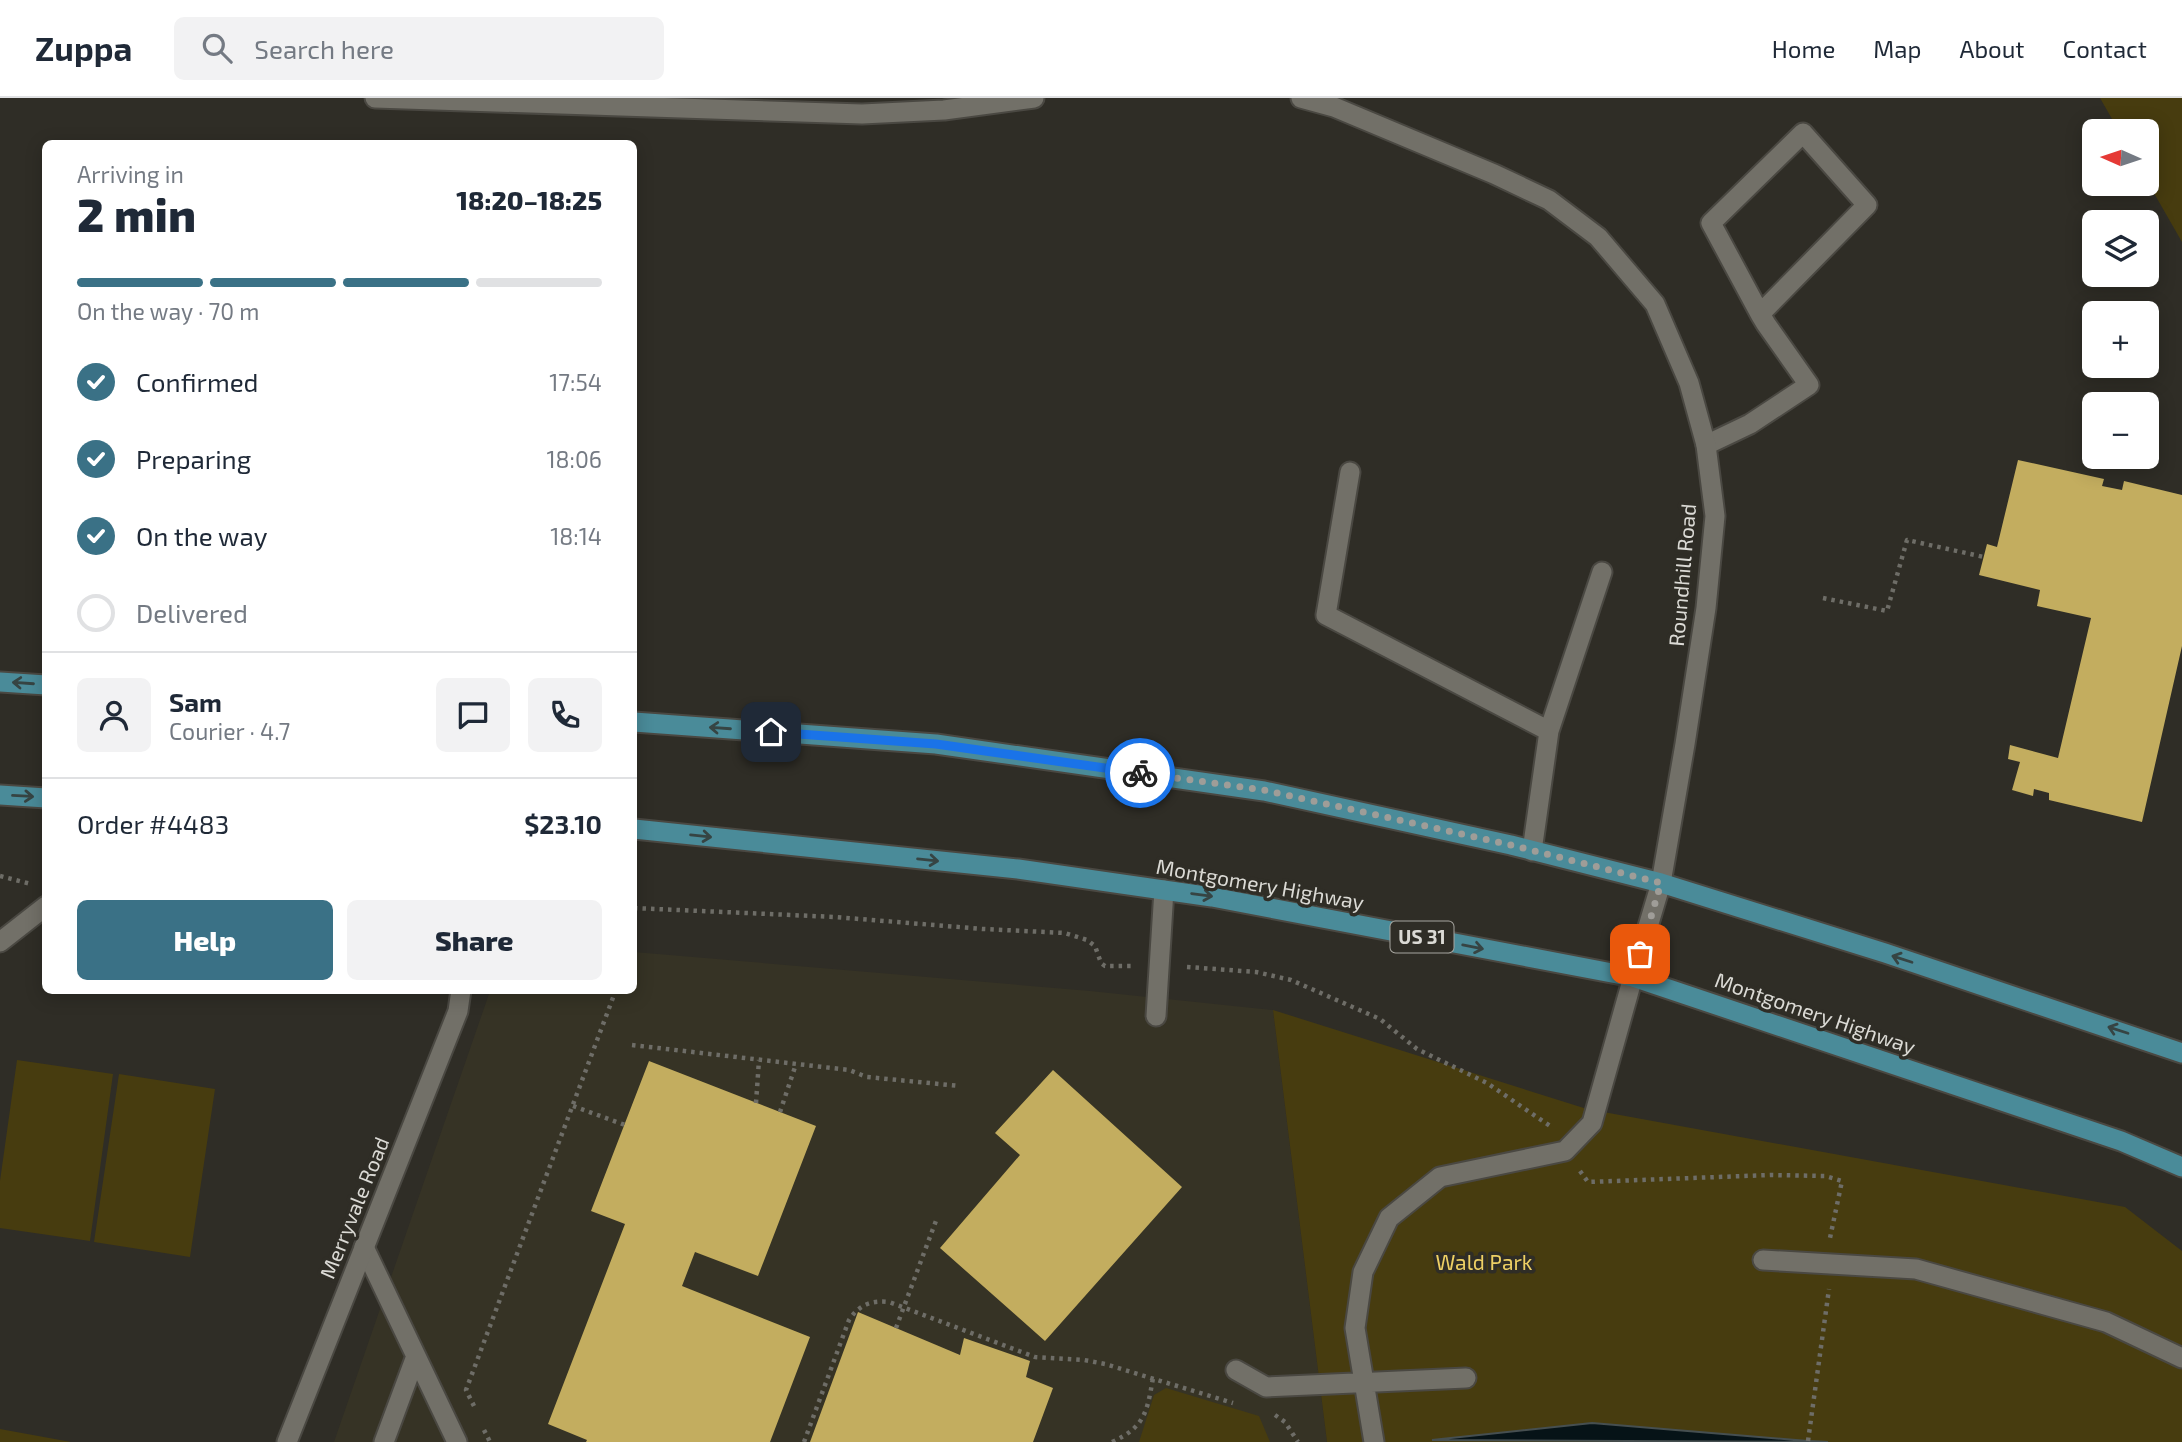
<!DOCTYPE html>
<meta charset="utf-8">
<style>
:root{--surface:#fff;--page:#f2f2f3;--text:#1f2937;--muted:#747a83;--line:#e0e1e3;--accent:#3a7186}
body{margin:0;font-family:"Exo 2",sans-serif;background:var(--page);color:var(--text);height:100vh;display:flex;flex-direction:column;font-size:26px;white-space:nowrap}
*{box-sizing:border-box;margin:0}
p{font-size:23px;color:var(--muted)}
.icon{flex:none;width:38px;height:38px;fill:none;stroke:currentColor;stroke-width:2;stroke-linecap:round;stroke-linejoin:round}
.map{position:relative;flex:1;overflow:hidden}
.panel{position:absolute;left:42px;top:42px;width:595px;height:854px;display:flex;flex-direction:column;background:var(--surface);border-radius:10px;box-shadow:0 4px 18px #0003}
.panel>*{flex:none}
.needle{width:46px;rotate:273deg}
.controls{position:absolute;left:2082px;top:21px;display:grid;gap:14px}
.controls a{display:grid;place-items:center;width:77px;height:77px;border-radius:10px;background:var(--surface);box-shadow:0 4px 18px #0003;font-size:35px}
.pin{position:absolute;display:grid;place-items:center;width:60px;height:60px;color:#fff;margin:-30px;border-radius:14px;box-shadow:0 4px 10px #0006}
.courier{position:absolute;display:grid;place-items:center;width:70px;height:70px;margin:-35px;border:5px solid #1a73e8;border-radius:50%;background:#fff;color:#222;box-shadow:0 2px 9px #0007}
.overview em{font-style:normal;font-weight:800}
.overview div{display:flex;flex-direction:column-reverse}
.overview{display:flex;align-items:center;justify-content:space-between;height:119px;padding:0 35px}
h1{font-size:46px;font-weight:800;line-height:52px}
.bar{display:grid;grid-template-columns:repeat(4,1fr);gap:10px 7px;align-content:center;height:84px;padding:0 35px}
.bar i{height:9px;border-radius:5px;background:var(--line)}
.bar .selected{background:var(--accent)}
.bar p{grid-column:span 4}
.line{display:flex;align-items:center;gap:18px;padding:0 35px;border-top:2px solid var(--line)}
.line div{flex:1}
.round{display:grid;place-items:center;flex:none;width:74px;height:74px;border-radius:10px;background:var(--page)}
ol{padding:0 35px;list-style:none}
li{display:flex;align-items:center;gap:21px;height:77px}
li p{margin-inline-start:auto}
li .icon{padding:7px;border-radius:50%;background:var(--accent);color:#fff;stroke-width:4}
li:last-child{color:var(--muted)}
li i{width:38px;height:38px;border:4px solid var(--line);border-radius:50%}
.cta{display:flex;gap:14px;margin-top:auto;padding:14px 35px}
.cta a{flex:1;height:80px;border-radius:10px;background:var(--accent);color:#fff;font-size:28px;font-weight:800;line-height:80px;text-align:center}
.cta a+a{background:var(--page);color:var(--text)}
header{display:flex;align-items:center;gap:42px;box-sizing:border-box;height:98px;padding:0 35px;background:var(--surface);border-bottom:2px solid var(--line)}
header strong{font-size:33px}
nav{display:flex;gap:38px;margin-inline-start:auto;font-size:24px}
.search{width:490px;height:63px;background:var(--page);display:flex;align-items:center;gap:18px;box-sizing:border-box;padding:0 24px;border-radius:10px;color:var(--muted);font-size:26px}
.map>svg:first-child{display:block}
</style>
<header>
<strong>Zuppa</strong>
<div class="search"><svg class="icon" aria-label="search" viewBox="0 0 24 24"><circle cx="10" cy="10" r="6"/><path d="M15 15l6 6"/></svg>Search here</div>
<nav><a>Home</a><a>Map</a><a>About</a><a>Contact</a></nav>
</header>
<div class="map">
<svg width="2182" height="1344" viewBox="0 0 2182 1344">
<rect width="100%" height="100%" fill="#2f2d26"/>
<path fill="#363325" d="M634,854L1090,893L1273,912L1327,1344H334L490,893L634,892Z"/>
<path fill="#473c0f" d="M2100,0H2182V144L2147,83V33H2119Z
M1273,912L1587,1011L2125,1109L2182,1153V1344H1327Z
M17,962L113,976L90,1143L0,1130V1083Z
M119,976L215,991L190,1159L94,1144Z
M1166,1290L1259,1318L1270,1344H1139L1154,1297Z
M0,1331L71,1344H0Z"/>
<path fill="#061317" stroke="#464f50" stroke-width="2" d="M1592,1325L1808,1343L1828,1344L1432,1342Z"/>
<path fill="#c3ad5f" d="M2018,362L2104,381L2102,388L2122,392L2124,383L2182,397V548L2142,724L2049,702V695L2034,691L2033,698L2012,692L2020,664L2008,661L2010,647L2058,660L2091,520L2037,508L2040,492L1979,477L1987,446L1997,449Z
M649,963L816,1028L758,1178L695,1154L682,1188L810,1239L770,1344H586L587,1342L548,1326L625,1126L591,1113Z
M1053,972L1182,1089L1045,1243L940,1150L1020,1057L995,1035Z
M858,1214L960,1257L964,1240L1030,1263L1026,1279L1053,1290L1033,1344H810Z"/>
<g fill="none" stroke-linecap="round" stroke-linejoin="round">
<defs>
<path id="service" d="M1706,347L1750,326L1809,287L1766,226L1760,216L1711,125L1803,35L1867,107L1760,216
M1350,374L1326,517L1549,633
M1532,753L1549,633L1602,474
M0,844L46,808
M1156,918L1164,792
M364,1149L457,1344
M1763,1162L1916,1171L2106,1224L2182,1260
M1236,1272L1266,1289L1466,1280
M384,1344L416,1258
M1374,1344L1355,1230L1363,1174L1389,1120L1440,1079L1565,1053L1592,1025L1633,879"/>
<path id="minor" d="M375,0L862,16L944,12L1034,0
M1301,0L1334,9L1494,76L1549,102L1598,139L1655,206L1689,285L1706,347L1715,418L1706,510L1685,646L1661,785L1633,879
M287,1344L458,913L461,892"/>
<path id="primary" d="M0,584L46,587
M634,624L936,646L1264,693L1511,747L1661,785L1885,855L2182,955
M0,697L46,700
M634,731L1018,771L1212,799L1633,879L2121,1043L2182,1069"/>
</defs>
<use href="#service" stroke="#4a4842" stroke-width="23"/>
<use href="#minor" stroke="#4a4842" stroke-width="23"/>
<use href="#primary" stroke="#4a4842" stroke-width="23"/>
<path stroke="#6e6d67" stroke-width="4.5" stroke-dasharray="3.5 5" stroke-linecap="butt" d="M1823,500L1887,513L1907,442L1984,459
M0,778L31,786
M634,810L835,819L983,831L1065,835L1087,842L1095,848L1101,865L1105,868H1133
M1187,869L1256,874L1291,882L1380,921L1417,951L1487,985L1550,1028
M632,947L849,972L867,979L960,988
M756,1005L759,962
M573,1008L625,1027
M780,1014L796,966
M1580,1073L1588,1084L1770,1077L1825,1078L1842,1083L1830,1140
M896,1230L937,1120
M474,1308L466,1292L614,897
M1275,1317L1285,1324L1298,1344
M484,1332L490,1344
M1808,1343L1829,1191
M804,1344L849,1222C859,1207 871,1202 889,1204L1035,1259L1084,1262L1105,1266L1233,1305
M1112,1344C1145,1329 1147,1314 1153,1280"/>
<use href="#service" stroke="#727068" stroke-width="19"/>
<use href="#minor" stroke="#727068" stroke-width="19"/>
<use href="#primary" stroke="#4a8b99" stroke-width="19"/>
</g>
<defs><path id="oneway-shaft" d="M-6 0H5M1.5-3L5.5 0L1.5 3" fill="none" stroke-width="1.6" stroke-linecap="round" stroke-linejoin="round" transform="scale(1.75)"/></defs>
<g stroke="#364443">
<use href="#oneway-shaft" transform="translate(23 585) rotate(-176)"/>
<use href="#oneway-shaft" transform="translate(720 630) rotate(-176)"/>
<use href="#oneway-shaft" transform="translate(23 698) rotate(3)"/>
<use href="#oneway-shaft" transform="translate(701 738) rotate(6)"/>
<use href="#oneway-shaft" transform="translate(928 762) rotate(6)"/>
<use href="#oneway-shaft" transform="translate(1202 797) rotate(8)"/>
<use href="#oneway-shaft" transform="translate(1473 849) rotate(11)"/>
<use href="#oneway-shaft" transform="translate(1902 861) rotate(-162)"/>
<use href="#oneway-shaft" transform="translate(2118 932) rotate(-162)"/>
</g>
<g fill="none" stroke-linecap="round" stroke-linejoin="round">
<path stroke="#9f9d98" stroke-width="7" stroke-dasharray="0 12.6" d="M1140,675L1264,692L1511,747L1661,785L1640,856"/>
<path stroke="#1a73e8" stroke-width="9" d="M771,634L936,646L1140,675"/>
</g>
<g text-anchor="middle" stroke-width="7" stroke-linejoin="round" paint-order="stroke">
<rect fill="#2f2d26" stroke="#a7a6a0" stroke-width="2" x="1390.5" y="823.5" width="63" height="31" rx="5"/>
<g font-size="19" font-weight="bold" fill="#dbdad5">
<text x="1422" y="846">US 31</text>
</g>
<g font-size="21" fill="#dbdad5" stroke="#2f2d26">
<text transform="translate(1683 477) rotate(-85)" y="7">Roundhill Road</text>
<text transform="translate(1260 787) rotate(10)" y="7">Montgomery Highway</text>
<text transform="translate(1815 916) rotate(19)" y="7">Montgomery Highway</text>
<text transform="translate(355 1110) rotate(-68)" y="7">Merryvale Road</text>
</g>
<g font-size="21" fill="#eed064" stroke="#2f2d26">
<text x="1484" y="1172">Wald Park</text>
</g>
</g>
</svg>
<div class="controls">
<a><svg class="needle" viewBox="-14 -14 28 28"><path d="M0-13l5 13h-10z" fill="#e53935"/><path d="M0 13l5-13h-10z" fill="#747a83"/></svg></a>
<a><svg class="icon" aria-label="layers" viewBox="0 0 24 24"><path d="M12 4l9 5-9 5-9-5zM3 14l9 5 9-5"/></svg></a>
<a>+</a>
<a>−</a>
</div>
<div class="pin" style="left:1640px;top:856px;background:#ea580c"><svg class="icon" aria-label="bag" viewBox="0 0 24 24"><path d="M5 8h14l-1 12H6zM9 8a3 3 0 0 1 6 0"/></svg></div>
<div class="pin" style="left:771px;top:634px;background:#1f2937"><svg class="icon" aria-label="home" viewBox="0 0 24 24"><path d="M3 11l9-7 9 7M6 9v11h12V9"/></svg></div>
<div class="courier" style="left:1140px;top:675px"><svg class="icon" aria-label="bike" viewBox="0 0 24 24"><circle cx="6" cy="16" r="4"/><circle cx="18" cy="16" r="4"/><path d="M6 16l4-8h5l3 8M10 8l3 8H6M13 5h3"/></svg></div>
<section class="panel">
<div class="overview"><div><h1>2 min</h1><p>Arriving in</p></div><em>18:20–18:25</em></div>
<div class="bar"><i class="selected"></i><i class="selected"></i><i class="selected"></i><i></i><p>On the way · 70 m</p></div>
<ol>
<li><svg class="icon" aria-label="check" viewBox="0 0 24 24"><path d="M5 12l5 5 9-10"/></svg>Confirmed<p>17:54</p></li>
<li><svg class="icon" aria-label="check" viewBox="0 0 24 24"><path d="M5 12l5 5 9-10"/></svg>Preparing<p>18:06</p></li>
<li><svg class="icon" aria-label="check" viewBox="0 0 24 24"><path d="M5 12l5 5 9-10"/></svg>On the way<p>18:14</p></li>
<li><i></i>Delivered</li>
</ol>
<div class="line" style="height:126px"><a class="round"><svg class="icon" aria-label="person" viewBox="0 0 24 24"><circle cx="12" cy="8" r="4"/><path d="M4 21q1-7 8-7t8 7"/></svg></a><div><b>Sam</b><p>Courier · 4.7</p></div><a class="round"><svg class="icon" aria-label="chat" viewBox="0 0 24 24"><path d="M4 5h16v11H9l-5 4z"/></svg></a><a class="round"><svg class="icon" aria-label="phone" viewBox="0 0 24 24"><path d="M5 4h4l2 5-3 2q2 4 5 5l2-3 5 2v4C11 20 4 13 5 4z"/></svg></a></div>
<div class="line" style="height:91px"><div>Order #4483</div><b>$23.10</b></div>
<div class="cta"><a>Help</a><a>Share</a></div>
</section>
</div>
